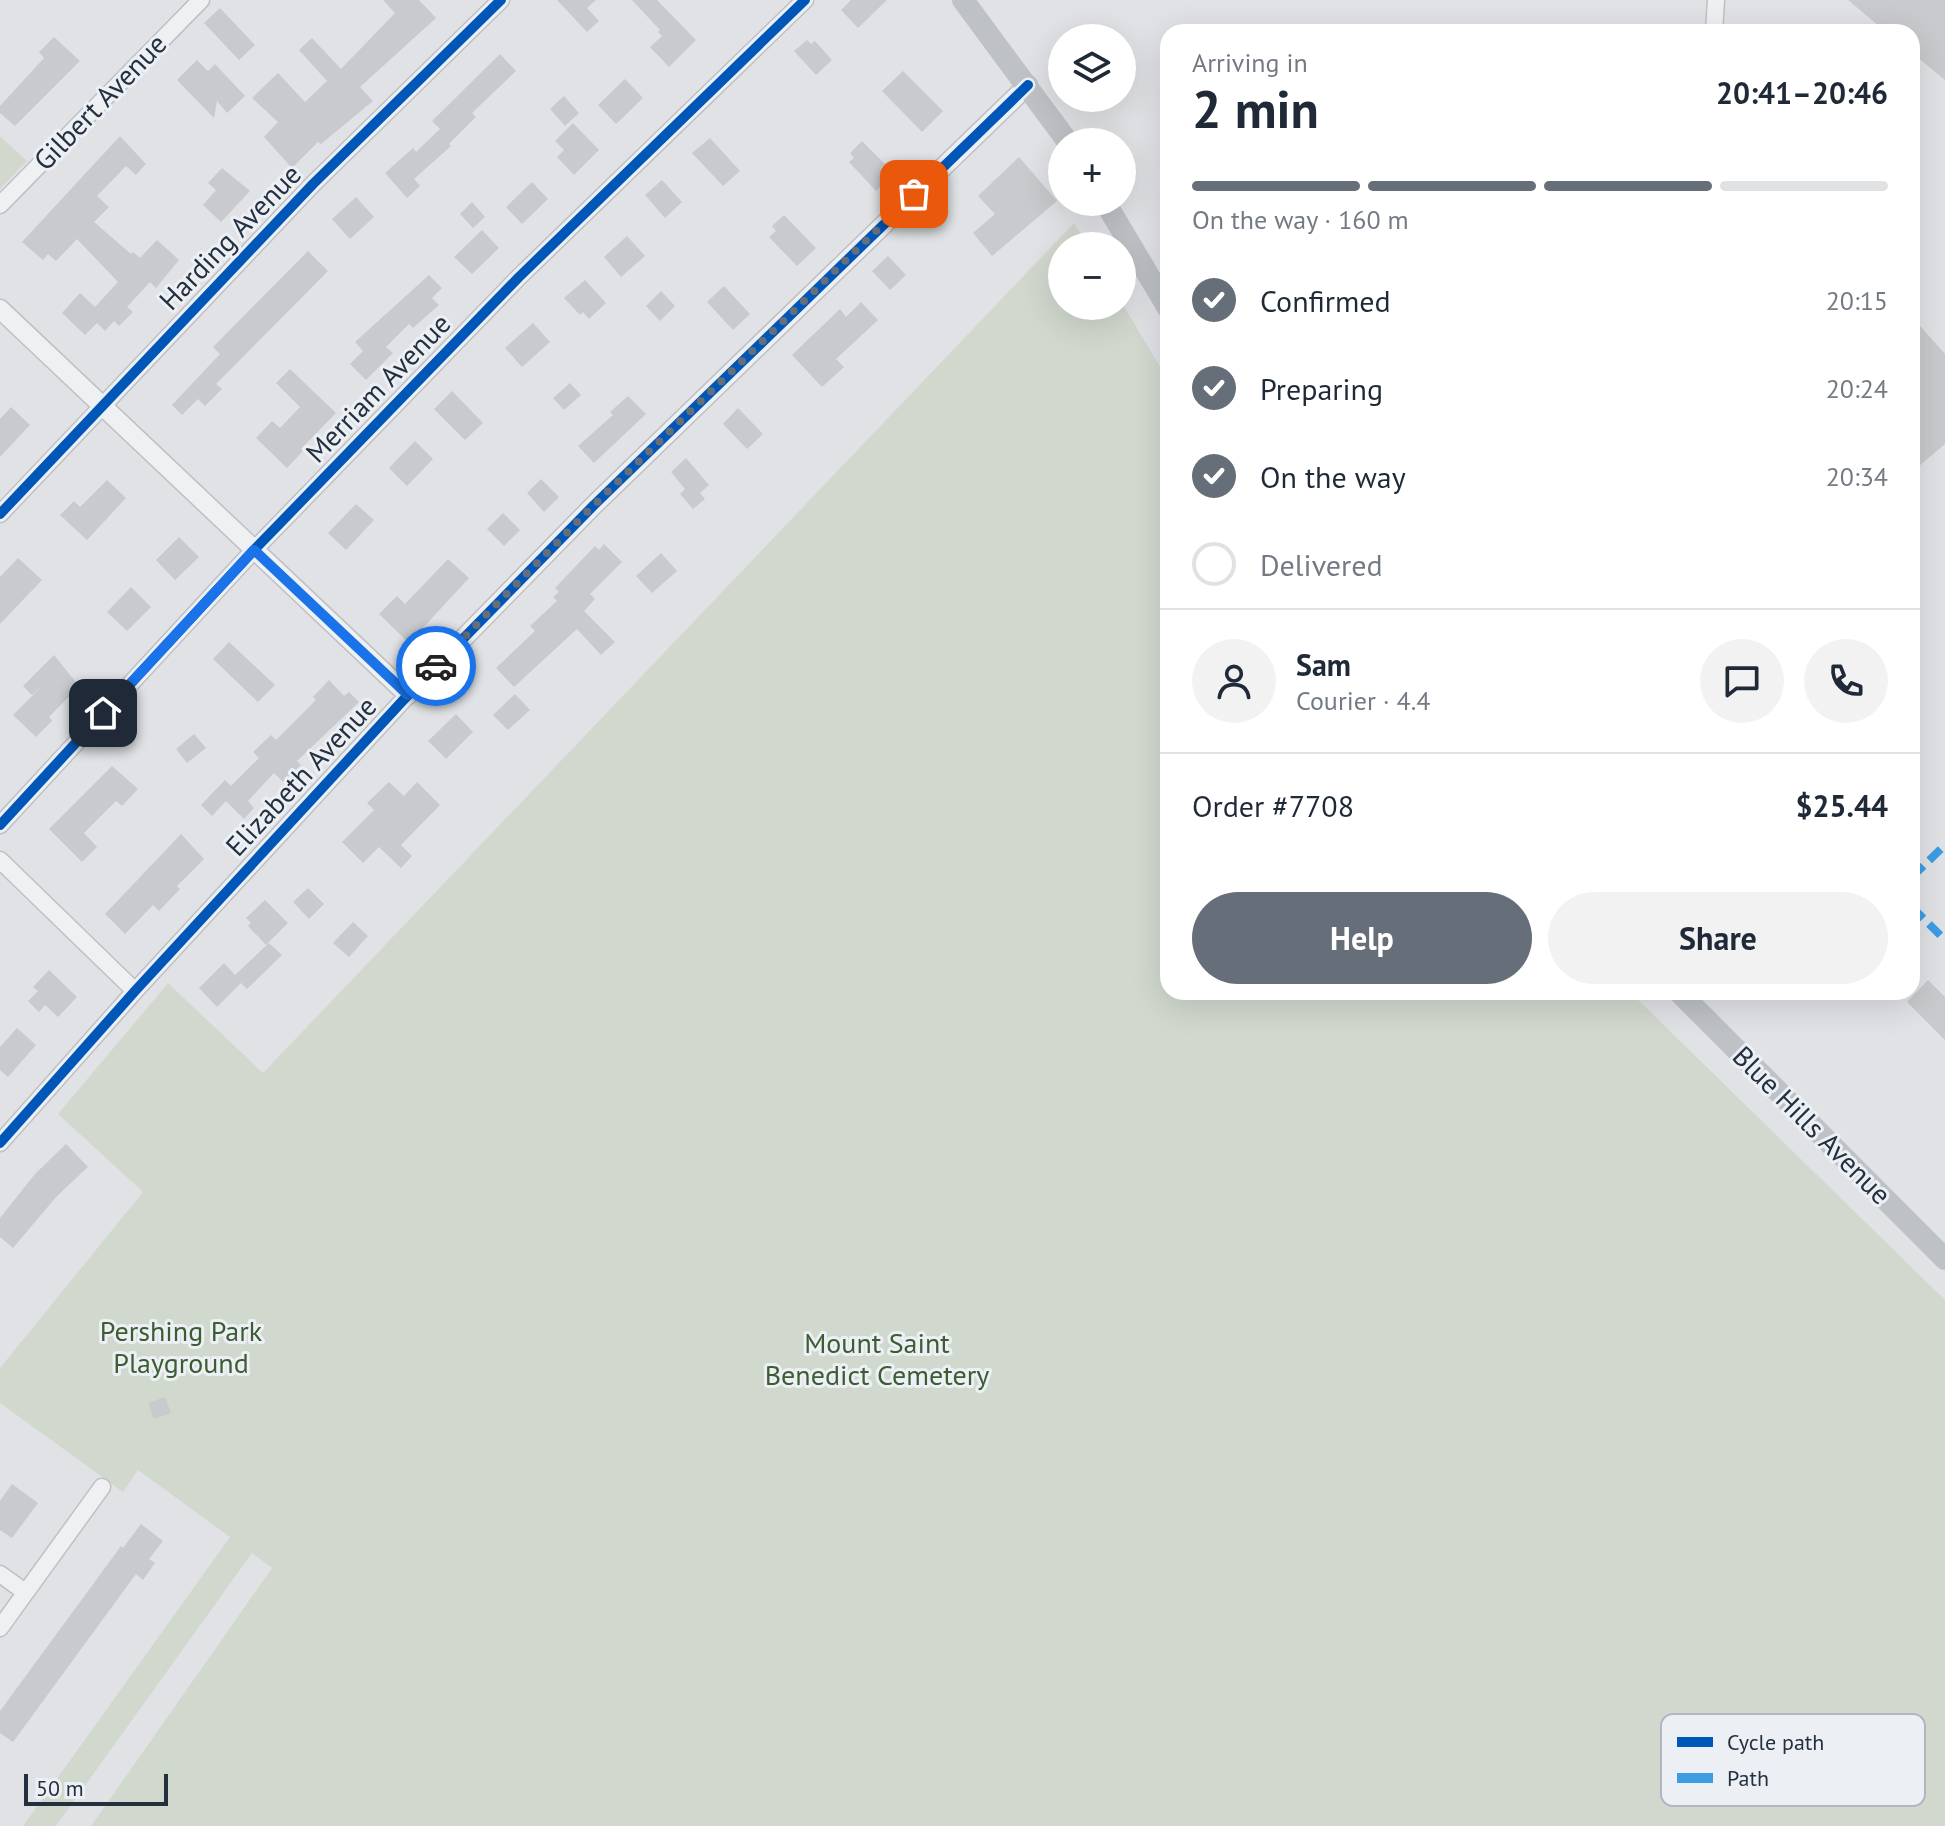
<!DOCTYPE html>
<meta charset="utf-8">
<style>
:root{--surface:#fff;--page:#f2f2f3;--text:#1f2937;--muted:#747a83;--line:#e0e1e3;--accent:#666e79}
body{margin:0;font-family:"PT Sans",sans-serif;background:var(--page);color:var(--text);height:100vh;display:flex;flex-direction:column;font-size:30px;white-space:nowrap}
*{box-sizing:border-box;margin:0}
p{font-size:26px;color:var(--muted)}
.icon{flex:none;width:44px;height:44px;fill:none;stroke:currentColor;stroke-width:2;stroke-linecap:round;stroke-linejoin:round}
.map{position:relative;flex:1;overflow:hidden}
.details{position:absolute;left:1160px;top:24px;width:760px;height:976px;display:flex;flex-direction:column;background:var(--surface);border-radius:24px;box-shadow:0 8px 32px #0002}
.details>*{flex:none}
.fabs{position:absolute;left:1048px;top:24px;display:grid;gap:16px}
.fabs a{display:grid;place-items:center;width:88px;height:88px;border-radius:50%;background:var(--surface);box-shadow:0 8px 32px #0002;font-size:40px}
.scale{position:absolute;left:24px;bottom:20px;width:144px;box-sizing:border-box;padding-left:8px;border:4px solid #25303f;border-top:0;font-size:22px;line-height:28px;white-space:nowrap;color:#25303f;-webkit-text-stroke:6px #ecf0f5;paint-order:stroke}
.pin{position:absolute;display:grid;place-items:center;width:68px;height:68px;color:#fff;margin:-34px;border-radius:16px;box-shadow:0 4px 12px #0006}
.courier{position:absolute;display:grid;place-items:center;width:80px;height:80px;margin:-40px;border:6px solid #1a73e8;border-radius:50%;background:#fff;color:#222;box-shadow:0 2px 10px #0007}
.overview em{font-style:normal;font-weight:700}
.overview div{display:flex;flex-direction:column-reverse}
.overview{display:flex;align-items:center;justify-content:space-between;height:136px;padding:0 32px}
h1{font-size:52px;font-weight:700;line-height:60px}
.bar{display:grid;grid-template-columns:repeat(4,1fr);gap:12px 8px;align-content:center;height:96px;padding:0 32px}
.bar i{height:10px;border-radius:6px;background:var(--line)}
.bar .on{background:var(--accent)}
.bar p{grid-column:span 4}
.line{display:flex;align-items:center;gap:20px;padding:0 32px;border-top:2px solid var(--line)}
.line div{flex:1}
.round{display:grid;place-items:center;flex:none;width:84px;height:84px;border-radius:42px;background:var(--page)}
ol{padding:0 32px;list-style:none}
li{display:flex;align-items:center;gap:24px;height:88px}
li p{margin-inline-start:auto}
li .icon{padding:8px;border-radius:50%;background:var(--accent);color:#fff;stroke-width:4}
li:last-child{color:var(--muted)}
li i{width:44px;height:44px;border:4px solid var(--line);border-radius:50%}
.button{display:flex;gap:16px;margin-top:auto;padding:16px 32px}
.button a{flex:1;height:92px;border-radius:48px;background:var(--accent);color:#fff;font-size:32px;font-weight:700;line-height:92px;text-align:center}
.button a+a{background:var(--page);color:var(--text)}
.map>svg:first-child{display:block}
</style>
<div class="map">
<svg width="1945" height="1826" viewBox="0 0 1945 1826">
<rect width="100%" height="100%" fill="#e0e2e5"/>
<path fill="#d1d9cf" d="M0,136L27,161L0,189Z
M1074,223L1088,246H1062V306H1122V303L1168,380V992H1630L1945,1300V1826H91L272,1568L252,1553L56,1826H23L230,1537L138,1470L123,1492L0,1403V1368L143,1192L58,1114L168,983L263,1073Z"/>
<path fill="#c8cacd" d="M383,0H419L436,18L360,87L373,101L321,144L318,142L292,168L264,137L278,122L252,98L278,73L305,102L327,81L299,50L312,38L341,69L395,13Z
M557,0H596L587,8L599,21L587,32Z
M632,0H657L696,40L669,67L650,47L662,36L658,32L660,30Z
M851,0H887L858,28L841,10Z
M1848,0H1945V80L1912,53V32H1886Z
M220,8L255,45L239,60L204,23Z
M54,37L80,61L15,126L0,113V106L44,58L39,52Z
M807,40L811,44L815,41L832,60L816,75L794,51Z
M500,54L516,71L472,113L476,117L449,144L451,146L414,179L420,186L407,198L385,173L413,148L416,152L440,129L432,121Z
M197,60L208,71L215,64L245,96L227,113L217,101L214,118L177,80Z
M903,71L943,111L922,132L882,91Z
M625,79L643,98L616,124L598,105Z
M564,96L579,113L565,126L550,109Z
M573,123L599,150L574,175L557,157L564,150L555,141Z
M120,136L146,164L136,175L126,166L97,196L109,207L94,222L131,254L133,252L140,258L157,240L179,260L156,288L150,282L127,307L133,312L119,326L114,321L105,331L97,323L85,335L62,313L80,293L95,307L118,282L77,239L56,261L48,254L43,260L22,242Z
M710,138L740,171L723,186L692,153Z
M862,141L885,164L881,168L890,178L876,191L849,162L854,158L850,153Z
M1019,157L1057,201L992,256L973,233L995,214L978,196Z
M222,168L250,191L221,222L203,205L216,190L208,183Z
M662,180L682,202L665,218L645,195Z
M532,182L548,199L522,224L506,207Z
M356,197L374,217L350,239L332,219Z
M472,202L485,217L473,228L460,214Z
M784,215L816,248L797,266L769,237L776,231L772,226Z
M482,230L499,248L472,274L454,257Z
M627,236L645,256L621,277L604,257Z
M308,251L328,271L216,384L222,389L205,406L198,399L182,415L172,405L220,354L213,347Z
M888,256L906,275L890,290L872,271Z
M429,275L442,288L432,298L439,305L413,328L409,324L386,347L393,353L366,380L350,364L363,351L355,342Z
M585,280L606,303L589,319L583,312L580,315L564,298Z
M724,286L750,314L733,330L707,302Z
M661,291L675,306L660,321L646,306Z
M861,302L878,320L836,359L844,367L822,387L792,355L840,309L846,317Z
M1912,317L1945,354V444L1912,472Z
M533,323L550,342L522,367L505,348Z
M290,369L336,413L301,449L303,451L287,468L256,438L272,421L280,428L300,407L276,383Z
M570,383L581,395L564,410L553,398Z
M452,391L483,423L465,440L434,409Z
M628,396L646,414L594,463L578,446L613,415L610,412Z
M11,407L30,425L0,457V419Z
M738,408L763,434L747,449L723,424Z
M415,441L433,459L407,486L389,468Z
M686,458L709,485L700,493L705,499L693,509L680,494L685,489L671,472Z
M541,479L559,497L544,512L527,493Z
M107,480L126,498L87,540L60,515L74,501L80,507Z
M356,504L374,520L346,550L328,533Z
M503,513L520,530L504,546L487,529Z
M179,537L199,557L175,580L156,560Z
M604,544L622,562L590,594L595,599L584,611L615,642L601,655L577,629L514,687L496,668L535,631L530,626L557,601L553,597L559,592L555,588L595,546L599,550Z
M661,553L677,571L652,593L636,576Z
M18,558L42,580L0,624V577Z
M448,559L469,578L409,643L379,614L397,596L405,604Z
M131,587L151,607L127,631L107,612Z
M229,642L275,685L258,702L213,659Z
M54,655L79,686L49,717L52,721L36,737L13,715L42,686L32,695L23,686Z
M329,680L344,696L349,692L359,702L297,761L301,765L283,782L274,773L248,801L254,808L244,819L226,801L212,816L201,805L225,780L231,786L259,758L253,752L271,735L276,740L316,700L313,697Z
M515,694L530,710L508,730L493,715Z
M456,714L473,732L446,759L428,741Z
M194,734L206,748L187,763L176,749Z
M112,766L138,789L122,806L116,801L84,833L97,847L82,862L49,829Z
M389,782L404,796L417,782L440,805L401,845L412,856L401,868L379,847L363,863L342,842L374,810L367,803Z
M181,834L204,859L177,886L180,889L159,911L153,905L125,934L105,914Z
M308,888L324,904L309,919L293,902Z
M265,900L288,923L266,945L248,926L251,923L246,918Z
M353,922L368,936L349,957L333,943Z
M269,943L282,955L247,989L241,983L217,1007L199,988L224,963L235,975Z
M49,970L77,997L58,1017L45,1005L39,1012L28,1001L38,991L33,987Z
M1928,980L1945,997V1040L1907,1002Z
M17,1028L36,1045L8,1077L0,1070V1047Z
M66,1144L88,1167L57,1196L13,1248L0,1237V1218L35,1174Z
M165,1397L171,1413L154,1419L148,1403Z
M12,1484L38,1503L12,1538L0,1530V1501Z
M141,1524L163,1541L149,1559L155,1563L143,1580L136,1574L13,1742L0,1733V1711L121,1546L123,1548Z"/>
<g fill="none" stroke-linecap="round" stroke-linejoin="round">
<defs>
<path id="minor" d="M1714,32L1716,0
M0,205L201,0
M0,514L313,184L501,0
M0,825L254,550L519,277L805,0
M0,860L135,991
M0,1143L135,991L408,695
M0,1574L25,1592
M0,1628L102,1487"/>
<path id="tertiary" d="M0,309L408,695L594,505L1028,85"/>
</defs>
<use href="#minor" stroke="#bec0c3" stroke-width="19"/>
<use href="#tertiary" stroke="#bec0c3" stroke-width="21"/>
<use href="#minor" stroke="#eff0f2" stroke-width="16"/>
<use href="#tertiary" stroke="#eff0f2" stroke-width="18"/>
<path stroke="#bec1c5" stroke-width="22" d="M963,0L1068,142
M1105,202L1168,308
M1679,992L1945,1259"/>
<path stroke="#3c9de3" stroke-width="8" stroke-dasharray="16 8" stroke-linecap="butt" d="M1912,877L1945,845
M1912,907L1945,940"/>
<defs>
<path id="cycleway" d="M0,514L313,184L501,0
M0,825L254,550L519,277L805,0
M0,1143L135,991L408,695L594,505L1028,85"/>
</defs>
<use href="#cycleway" stroke="#ecf0f5" stroke-width="15"/>
<use href="#cycleway" stroke="#0057b8" stroke-width="10"/>
</g>
<g fill="none" stroke-linecap="round" stroke-linejoin="round">
<path stroke="#666e79" stroke-width="8" stroke-dasharray="0 14.4" d="M436,666L594,505L914,194"/>
<path stroke="#1a73e8" stroke-width="10" d="M103,713L254,550L408,695L436,666"/>
</g>
<g text-anchor="middle" stroke-width="6" stroke-linejoin="round" paint-order="stroke">
<g font-size="28" fill="#25303f" stroke="#ecf0f5">
<text transform="translate(100 102) rotate(-46)" y="10">Gilbert Avenue</text>
<text transform="translate(230 237) rotate(-46)" y="10">Harding Avenue</text>
<text transform="translate(378 388) rotate(-46)" y="10">Merriam Avenue</text>
<text transform="translate(301 776) rotate(-47)" y="10">Elizabeth Avenue</text>
<text transform="translate(1812 1125) rotate(45)" y="10">Blue Hills Avenue</text>
</g>
<g font-size="28" fill="#3c5c32" stroke="#ecf0f5">
<text x="181" y="1341">Pershing Park<tspan x="181" dy="32">Playground</tspan></text>
<text x="877" y="1353">Mount Saint<tspan x="877" dy="32">Benedict Cemetery</tspan></text>
</g>
</g>
<rect x="1661" y="1714" width="264" height="92" rx="12" fill="#ecf0f5" stroke="#b0b6be" stroke-width="2"/>
<rect x="1677" y="1737" width="36" height="10" fill="#0057b8"/>
<rect x="1677" y="1773" width="36" height="10" fill="#3c9de3"/>
<g font-size="22" fill="#25303f">
<text x="1727" y="1750">Cycle path</text>
<text x="1727" y="1786">Path</text>
</g>
</svg>
<div class="fabs">
<a><svg class="icon" aria-label="layers" viewBox="0 0 24 24"><path d="M12 4l9 5-9 5-9-5zM3 14l9 5 9-5"/></svg></a>
<a>+</a>
<a>−</a>
</div>
<div class="scale">50 m</div>
<div class="pin" style="left:914px;top:194px;background:#ea580c"><svg class="icon" aria-label="bag" viewBox="0 0 24 24"><path d="M5 8h14l-1 12H6zM9 8a3 3 0 0 1 6 0"/></svg></div>
<div class="pin" style="left:103px;top:713px;background:#1f2937"><svg class="icon" aria-label="home" viewBox="0 0 24 24"><path d="M3 11l9-7 9 7M6 9v11h12V9"/></svg></div>
<div class="courier" style="left:436px;top:666px"><svg class="icon" aria-label="car" viewBox="0 0 24 24"><path d="M5 17H2v-5l4-1 3-4h7l3 4 3 1v5h-3M9 17h6M6 11h13"/><circle cx="7" cy="17" r="2"/><circle cx="17" cy="17" r="2"/></svg></div>
<section class="details">
<div class="overview"><div><h1>2 min</h1><p>Arriving in</p></div><em>20:41–20:46</em></div>
<div class="bar"><i class="on"></i><i class="on"></i><i class="on"></i><i></i><p>On the way · 160 m</p></div>
<ol>
<li><svg class="icon" aria-label="check" viewBox="0 0 24 24"><path d="M5 12l5 5 9-10"/></svg>Confirmed<p>20:15</p></li>
<li><svg class="icon" aria-label="check" viewBox="0 0 24 24"><path d="M5 12l5 5 9-10"/></svg>Preparing<p>20:24</p></li>
<li><svg class="icon" aria-label="check" viewBox="0 0 24 24"><path d="M5 12l5 5 9-10"/></svg>On the way<p>20:34</p></li>
<li><i></i>Delivered</li>
</ol>
<div class="line" style="height:144px"><a class="round"><svg class="icon" aria-label="person" viewBox="0 0 24 24"><circle cx="12" cy="8" r="4"/><path d="M4 21q1-7 8-7t8 7"/></svg></a><div><b>Sam</b><p>Courier · 4.4</p></div><a class="round"><svg class="icon" aria-label="chat" viewBox="0 0 24 24"><path d="M4 5h16v11H9l-5 4z"/></svg></a><a class="round"><svg class="icon" aria-label="phone" viewBox="0 0 24 24"><path d="M5 4h4l2 5-3 2q2 4 5 5l2-3 5 2v4C11 20 4 13 5 4z"/></svg></a></div>
<div class="line" style="height:104px"><div>Order #7708</div><b>$25.44</b></div>
<div class="button"><a>Help</a><a>Share</a></div>
</section>
</div>
